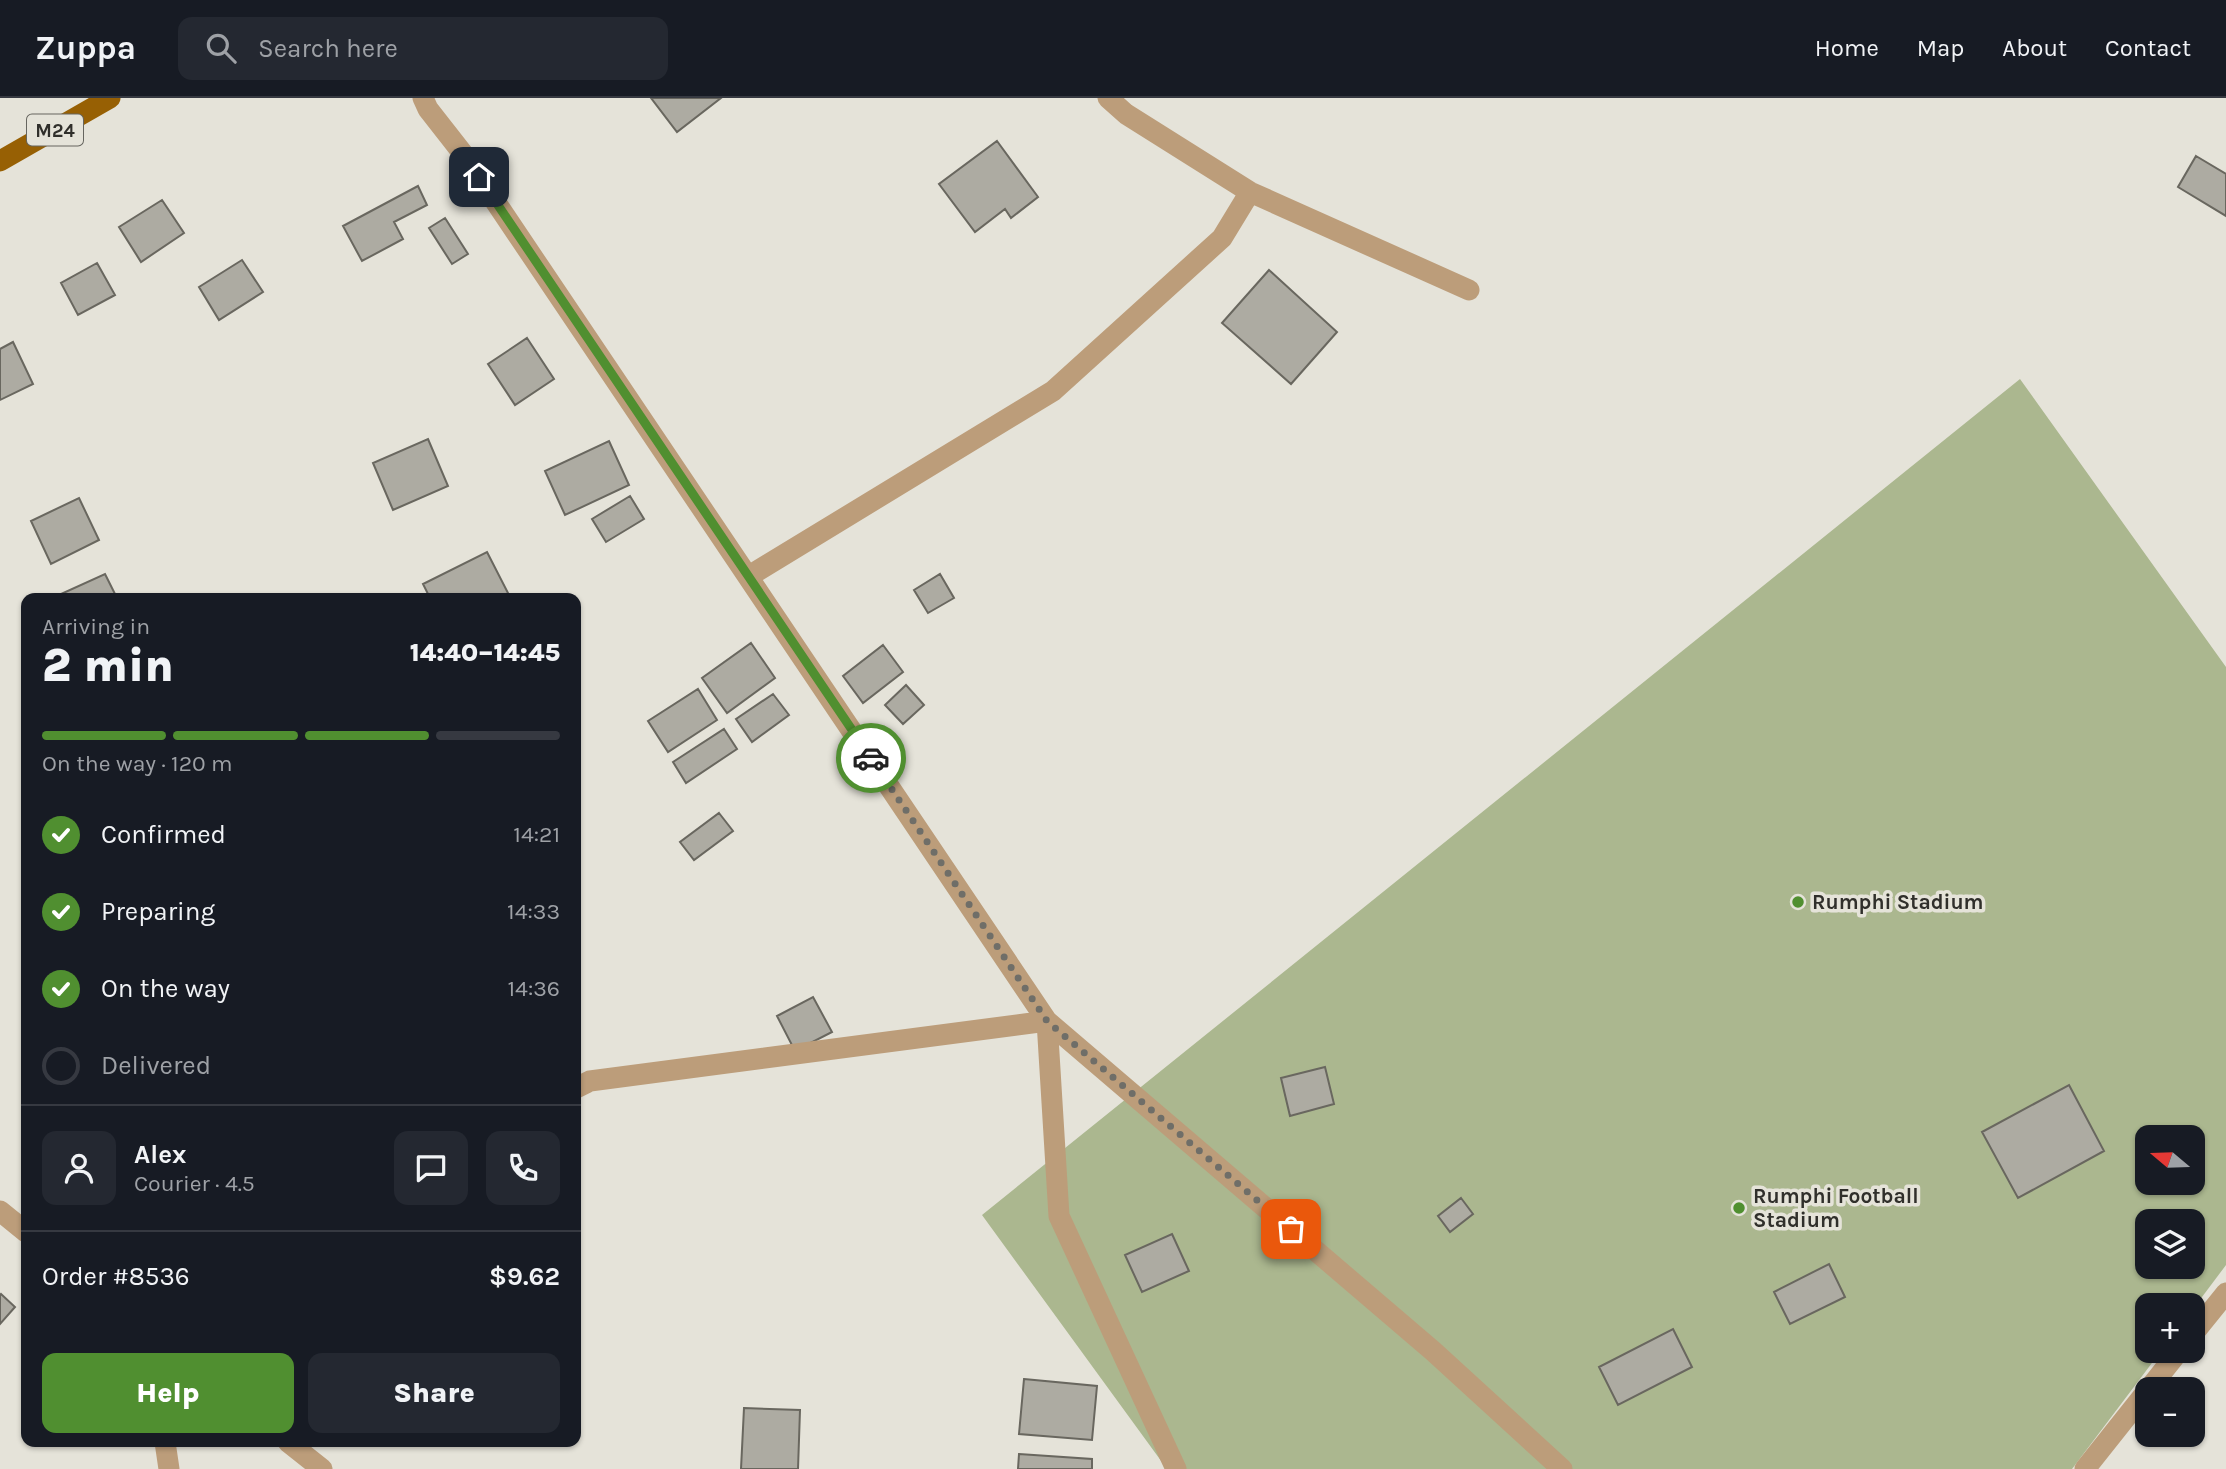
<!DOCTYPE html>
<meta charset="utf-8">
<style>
:root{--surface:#171b24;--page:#242831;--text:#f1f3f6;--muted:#9ea1a6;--line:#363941;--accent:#508f30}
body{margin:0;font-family:Karla,sans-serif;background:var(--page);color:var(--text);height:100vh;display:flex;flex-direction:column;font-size:26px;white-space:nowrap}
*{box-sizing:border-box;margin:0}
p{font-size:23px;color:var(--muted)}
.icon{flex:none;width:38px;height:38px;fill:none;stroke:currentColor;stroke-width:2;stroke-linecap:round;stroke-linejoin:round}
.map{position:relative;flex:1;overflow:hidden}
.details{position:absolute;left:21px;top:495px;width:560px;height:854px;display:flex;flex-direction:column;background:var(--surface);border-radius:14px;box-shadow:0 2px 5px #0004}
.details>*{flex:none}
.needle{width:46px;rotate:289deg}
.controls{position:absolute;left:2135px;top:1027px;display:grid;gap:14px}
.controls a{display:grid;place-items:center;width:70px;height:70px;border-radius:14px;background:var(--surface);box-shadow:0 2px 5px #0004;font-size:35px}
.pin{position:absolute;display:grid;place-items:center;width:60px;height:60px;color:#fff;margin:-30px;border-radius:14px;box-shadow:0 4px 10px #0006}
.courier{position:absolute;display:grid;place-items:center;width:70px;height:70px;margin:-35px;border:5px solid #508f30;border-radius:50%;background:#fff;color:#222;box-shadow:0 2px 9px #0007}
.headline em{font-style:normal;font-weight:800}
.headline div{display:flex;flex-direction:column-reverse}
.headline{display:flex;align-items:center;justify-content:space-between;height:119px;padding:0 21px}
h1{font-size:46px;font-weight:800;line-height:52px}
.bar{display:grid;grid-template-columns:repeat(4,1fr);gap:10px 7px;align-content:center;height:84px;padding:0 21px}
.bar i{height:9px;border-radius:5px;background:var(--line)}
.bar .active{background:var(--accent)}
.bar p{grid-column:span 4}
.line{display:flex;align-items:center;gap:18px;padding:0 21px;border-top:2px solid var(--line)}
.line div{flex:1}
.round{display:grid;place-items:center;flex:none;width:74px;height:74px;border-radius:14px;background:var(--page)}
ol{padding:0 21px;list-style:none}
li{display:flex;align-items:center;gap:21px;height:77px}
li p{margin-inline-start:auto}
li .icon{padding:7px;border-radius:50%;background:var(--accent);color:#fff;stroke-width:4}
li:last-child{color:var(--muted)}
li i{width:38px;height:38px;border:4px solid var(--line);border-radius:50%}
.action{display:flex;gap:14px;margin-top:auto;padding:14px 21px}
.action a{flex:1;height:80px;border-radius:14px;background:var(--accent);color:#fff;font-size:28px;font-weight:800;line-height:80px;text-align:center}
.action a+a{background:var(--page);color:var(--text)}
header{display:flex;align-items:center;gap:42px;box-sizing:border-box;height:98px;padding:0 35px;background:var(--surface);border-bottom:2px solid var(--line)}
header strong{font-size:33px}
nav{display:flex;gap:38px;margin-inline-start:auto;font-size:24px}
.search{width:490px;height:63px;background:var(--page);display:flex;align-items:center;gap:18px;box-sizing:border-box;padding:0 24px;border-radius:14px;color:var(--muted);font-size:26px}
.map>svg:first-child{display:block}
</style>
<header>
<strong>Zuppa</strong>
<div class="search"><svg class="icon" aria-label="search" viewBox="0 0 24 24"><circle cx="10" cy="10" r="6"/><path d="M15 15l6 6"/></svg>Search here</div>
<nav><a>Home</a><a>Map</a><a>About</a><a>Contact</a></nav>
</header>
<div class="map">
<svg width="2226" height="1371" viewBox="0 0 2226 1371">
<rect width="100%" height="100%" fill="#e5e3d9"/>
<path fill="#abb78f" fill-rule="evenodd" d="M2020,281L2226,569V1167L2193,1211V1208H2147V1253H2161L2072,1371H1167L982,1117ZM2147,1040H2193V1085H2147ZM2147,1124H2193V1169H2147Z"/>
<path fill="#adaba2" stroke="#69675f" stroke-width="2" d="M651,0H721L677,34Z
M997,43L1038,99L1011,120L1005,111L975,134L939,86Z
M2196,58L2226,76V118L2178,89Z
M418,88L427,107L394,124L403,141L362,163L343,128Z
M162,102L184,135L141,164L119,129Z
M445,120L468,156L452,166L429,130Z
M242,162L263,194L219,222L199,189Z
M97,165L115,197L78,217L61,185Z
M1269,172L1337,234L1291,286L1222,225Z
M527,240L554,281L515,307L488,266Z
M13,244L33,286L0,302V251Z
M428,341L448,388L393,412L373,365Z
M609,343L629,387L565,417L545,373Z
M630,398L644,421L606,444L592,421Z
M79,400L99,442L51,466L31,423Z
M487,454L509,497L502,500H430L423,486Z
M105,476L117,500H63L61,496Z
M940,476L954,500L928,515L914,492Z
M751,545L775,580L727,615L702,580Z
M883,547L903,574L863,605L843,578Z
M906,587L924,607L903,626L885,607Z
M698,591L717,622L668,654L648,623Z
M773,596L789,617L752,644L736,621Z
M724,631L737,651L686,685L673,664Z
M719,715L733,733L694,762L680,744Z
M813,899L832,934L795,953L777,918Z
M1325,969L1334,1006L1290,1018L1281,980Z
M2069,987L2104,1053L2018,1100L1982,1034Z
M1461,1100L1473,1116L1450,1134L1438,1118Z
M1172,1136L1189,1173L1142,1194L1125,1157Z
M1829,1166L1845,1199L1790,1226L1774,1194Z
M1,1196L15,1209L0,1226V1197Z
M1673,1231L1692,1269L1618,1307L1599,1269Z
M1024,1281L1097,1288L1092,1342L1019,1336Z
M744,1310L800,1312L798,1371H741Z
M1019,1356L1092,1361V1371H1018Z"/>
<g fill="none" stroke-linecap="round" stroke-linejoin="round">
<path stroke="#bc9d7a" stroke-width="21" d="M423,0L428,11L464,57L1047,923L1433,1253L1562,1371
M1108,0L1126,16L1250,94L1469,192
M749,478L1053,293L1222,140L1250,94
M1047,923L1059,1118L1176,1371
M576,990L590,983L1047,923
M0,1113L26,1134
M2193,1236L2226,1195
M2148,1292L2179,1253
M165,1344L169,1371
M288,1344L322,1371
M2085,1371L2147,1293"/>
<path stroke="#976004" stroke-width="21" d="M0,63L110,0"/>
</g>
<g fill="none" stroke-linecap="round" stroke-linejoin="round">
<path stroke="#6f6e68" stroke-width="7" stroke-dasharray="0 12.6" d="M871,660L1047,923L1291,1131"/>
<path stroke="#508f30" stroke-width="9" d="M479,79L871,660"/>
</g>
<g fill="#508f30" stroke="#e5e3d9" stroke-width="2.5">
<circle cx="1798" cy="804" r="7"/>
<circle cx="1739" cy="1110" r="7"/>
</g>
<g text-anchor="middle" stroke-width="7" stroke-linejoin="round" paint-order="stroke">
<rect fill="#e5e3d9" stroke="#66655f" stroke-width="2" x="27" y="16.5" width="56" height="31" rx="5"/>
<g font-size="19" font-weight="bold" fill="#302f2b">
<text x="55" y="39">M24</text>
</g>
<g font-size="21" font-weight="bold" fill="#302f2b" stroke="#e5e3d9" text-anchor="start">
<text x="1812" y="811">Rumphi Stadium</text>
<text x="1753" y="1105">Rumphi Football<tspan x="1753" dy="24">Stadium</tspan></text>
</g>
</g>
</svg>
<div class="controls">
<a><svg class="needle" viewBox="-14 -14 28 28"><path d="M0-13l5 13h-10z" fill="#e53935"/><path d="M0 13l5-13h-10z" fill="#9ea1a6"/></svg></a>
<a><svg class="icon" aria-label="layers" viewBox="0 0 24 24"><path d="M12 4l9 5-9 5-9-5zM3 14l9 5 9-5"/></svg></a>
<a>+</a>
<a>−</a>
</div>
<div class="pin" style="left:1291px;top:1131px;background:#ea580c"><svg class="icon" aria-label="bag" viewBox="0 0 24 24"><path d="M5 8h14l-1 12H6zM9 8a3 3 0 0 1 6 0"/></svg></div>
<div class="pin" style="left:479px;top:79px;background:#1f2937"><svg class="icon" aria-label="home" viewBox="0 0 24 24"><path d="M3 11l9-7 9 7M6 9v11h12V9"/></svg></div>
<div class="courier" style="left:871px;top:660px"><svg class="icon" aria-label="car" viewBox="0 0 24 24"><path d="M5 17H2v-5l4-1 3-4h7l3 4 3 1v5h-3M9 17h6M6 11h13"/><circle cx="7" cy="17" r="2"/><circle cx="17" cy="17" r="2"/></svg></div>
<section class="details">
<div class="headline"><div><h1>2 min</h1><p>Arriving in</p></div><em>14:40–14:45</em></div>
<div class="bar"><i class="active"></i><i class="active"></i><i class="active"></i><i></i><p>On the way · 120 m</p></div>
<ol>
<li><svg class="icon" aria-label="check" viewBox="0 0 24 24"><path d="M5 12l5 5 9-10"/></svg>Confirmed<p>14:21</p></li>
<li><svg class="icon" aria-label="check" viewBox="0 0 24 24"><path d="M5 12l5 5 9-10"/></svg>Preparing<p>14:33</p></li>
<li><svg class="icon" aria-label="check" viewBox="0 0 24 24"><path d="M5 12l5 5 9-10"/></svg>On the way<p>14:36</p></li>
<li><i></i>Delivered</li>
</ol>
<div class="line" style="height:126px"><a class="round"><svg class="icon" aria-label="person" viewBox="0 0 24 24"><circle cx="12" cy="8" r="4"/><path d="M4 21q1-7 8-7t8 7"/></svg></a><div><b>Alex</b><p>Courier · 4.5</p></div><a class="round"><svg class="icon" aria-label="chat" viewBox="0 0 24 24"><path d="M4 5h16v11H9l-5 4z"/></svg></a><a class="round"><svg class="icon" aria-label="phone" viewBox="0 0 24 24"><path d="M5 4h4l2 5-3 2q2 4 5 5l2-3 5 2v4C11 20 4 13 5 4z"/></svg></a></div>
<div class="line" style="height:91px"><div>Order #8536</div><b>$9.62</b></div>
<div class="action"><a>Help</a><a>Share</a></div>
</section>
</div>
